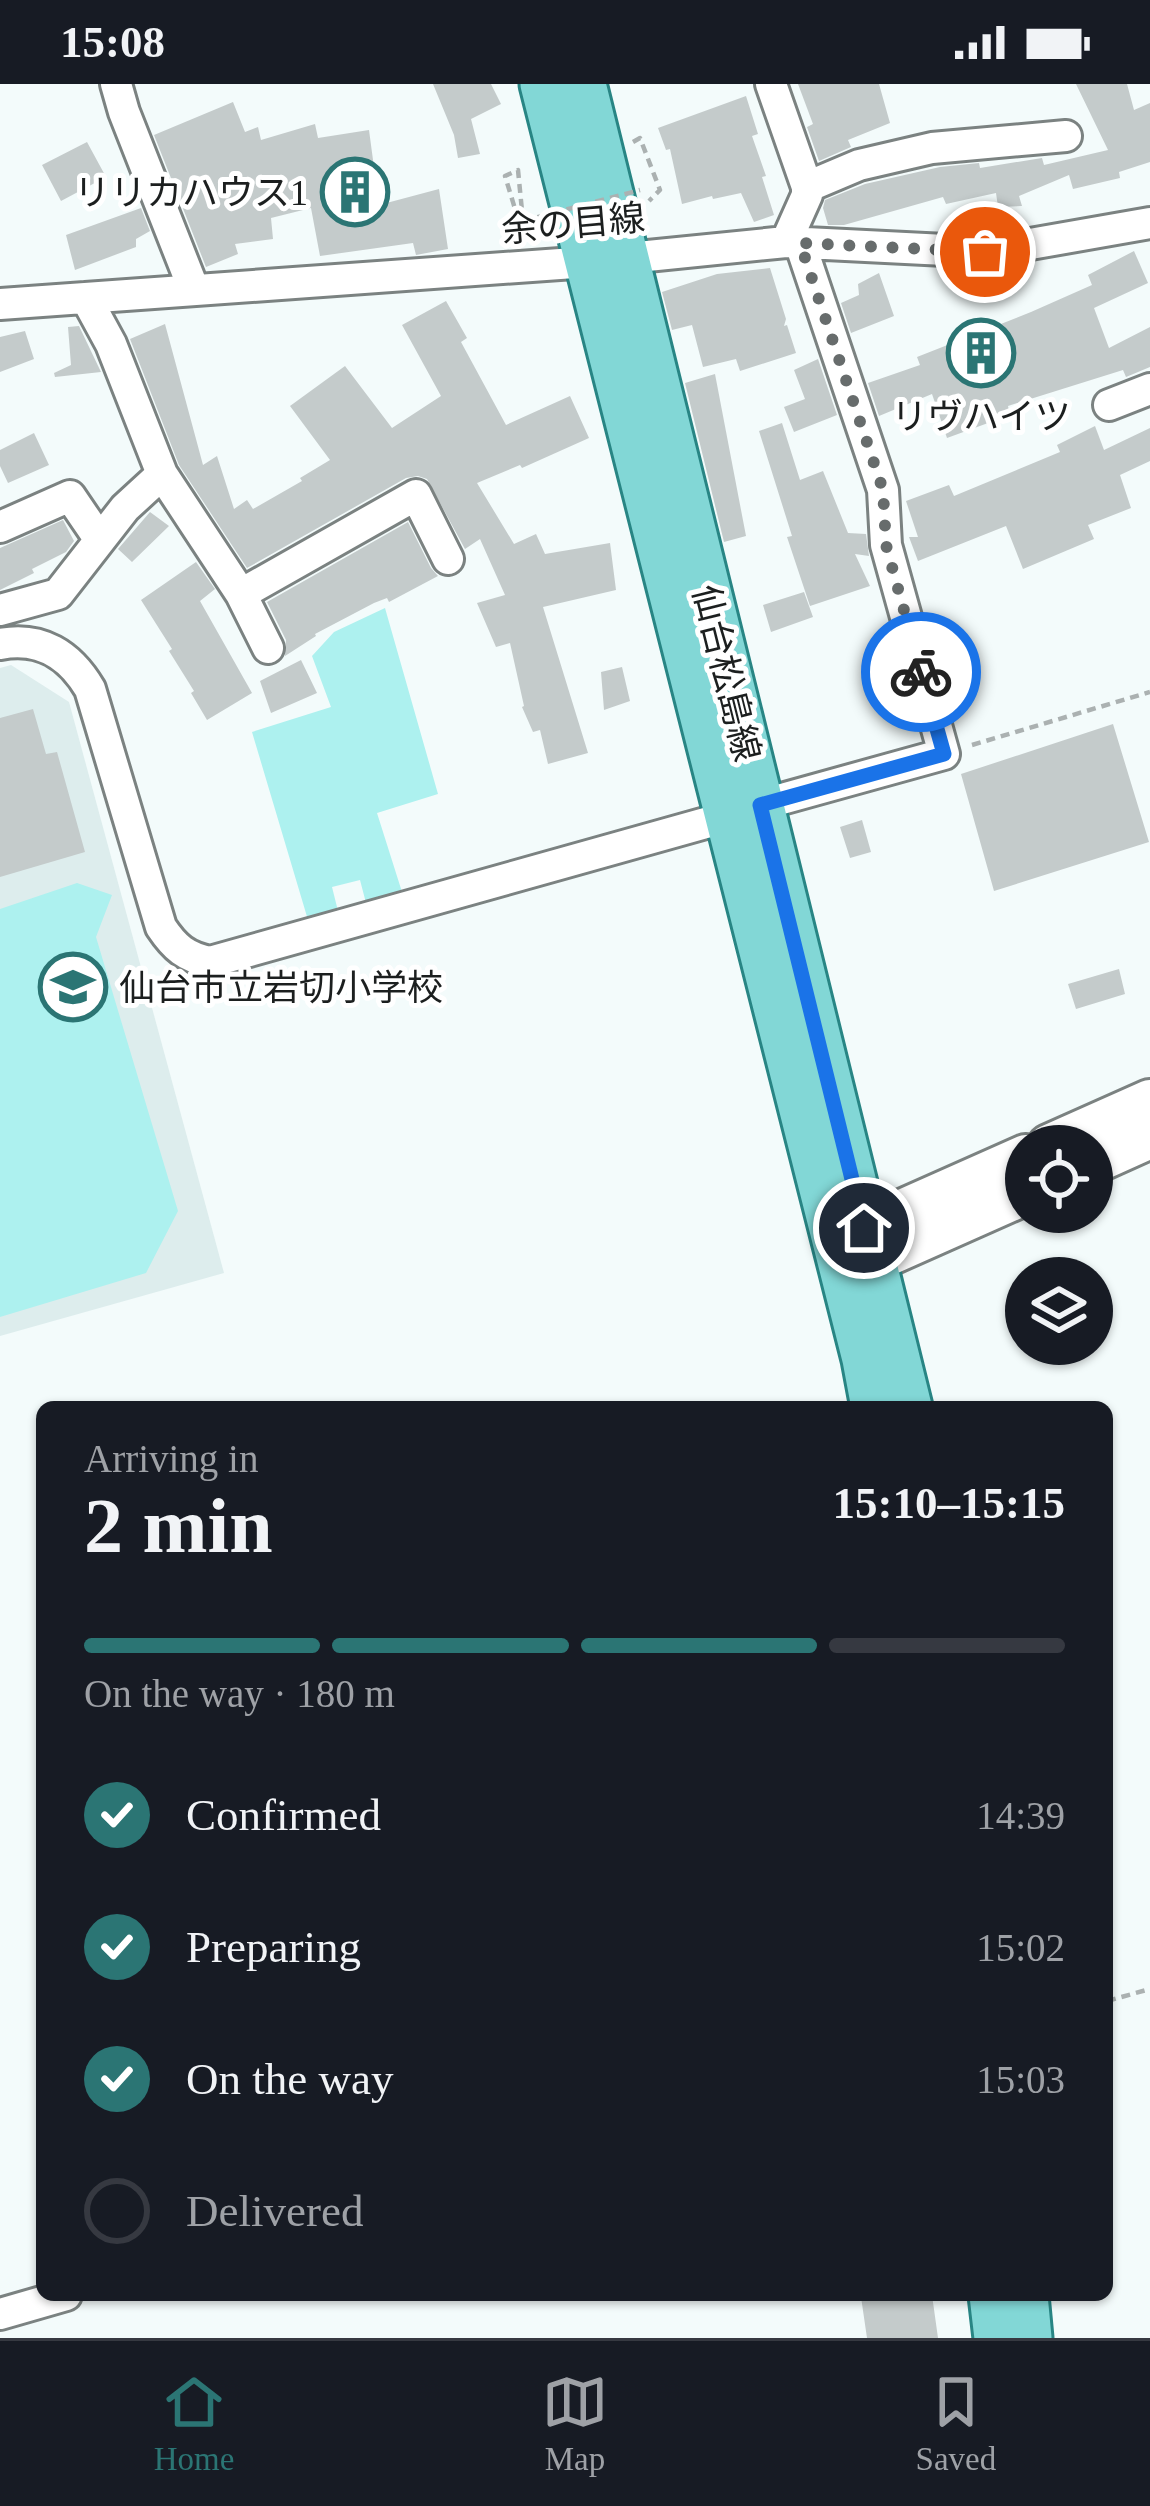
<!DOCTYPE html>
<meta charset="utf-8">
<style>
:root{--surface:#171b24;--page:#20242c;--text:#f1f3f6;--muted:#9ea1a6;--line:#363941;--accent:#2b7574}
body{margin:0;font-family:"Times New Roman","Noto Sans JP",serif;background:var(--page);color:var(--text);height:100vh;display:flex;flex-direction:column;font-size:45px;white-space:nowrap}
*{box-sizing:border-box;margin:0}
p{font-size:39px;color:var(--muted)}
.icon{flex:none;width:66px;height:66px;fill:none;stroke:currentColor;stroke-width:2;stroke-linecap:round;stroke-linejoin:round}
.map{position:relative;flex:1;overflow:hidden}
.details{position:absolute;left:36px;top:1317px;width:1077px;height:900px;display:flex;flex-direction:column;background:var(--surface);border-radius:18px;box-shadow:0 3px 9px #0004}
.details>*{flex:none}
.controls{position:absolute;left:1005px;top:1041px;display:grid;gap:24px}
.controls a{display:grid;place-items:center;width:108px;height:108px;border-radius:50%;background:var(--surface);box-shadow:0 3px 9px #0004;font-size:60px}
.pin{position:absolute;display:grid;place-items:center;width:102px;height:102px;color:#fff;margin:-51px;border:6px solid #fff;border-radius:50%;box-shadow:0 3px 12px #0007}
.courier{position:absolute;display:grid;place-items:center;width:120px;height:120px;margin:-60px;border:9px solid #1a73e8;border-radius:50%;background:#fff;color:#222;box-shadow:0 3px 15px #0007}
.overview em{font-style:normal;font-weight:700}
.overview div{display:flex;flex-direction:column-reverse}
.overview{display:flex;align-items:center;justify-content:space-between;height:204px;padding:0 48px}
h1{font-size:78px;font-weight:700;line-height:90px}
.bar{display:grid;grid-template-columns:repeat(4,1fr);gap:18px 12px;align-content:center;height:144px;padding:0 48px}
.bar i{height:15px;border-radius:9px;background:var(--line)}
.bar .on{background:var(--accent)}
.bar p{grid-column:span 4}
ol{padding:0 48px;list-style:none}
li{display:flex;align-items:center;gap:36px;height:132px}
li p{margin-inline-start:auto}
li .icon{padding:12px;border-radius:50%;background:var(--accent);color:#fff;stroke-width:4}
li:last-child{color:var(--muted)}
li i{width:66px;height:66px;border:6px solid var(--line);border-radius:50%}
.status{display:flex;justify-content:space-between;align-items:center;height:84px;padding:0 60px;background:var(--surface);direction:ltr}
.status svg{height:33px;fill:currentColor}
.menu{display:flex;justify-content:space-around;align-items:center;height:168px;border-top:3px solid var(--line);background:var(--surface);font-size:33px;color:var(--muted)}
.menu a{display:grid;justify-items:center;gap:6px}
.menu .on{color:var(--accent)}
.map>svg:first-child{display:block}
</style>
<div class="status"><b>15:08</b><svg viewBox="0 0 49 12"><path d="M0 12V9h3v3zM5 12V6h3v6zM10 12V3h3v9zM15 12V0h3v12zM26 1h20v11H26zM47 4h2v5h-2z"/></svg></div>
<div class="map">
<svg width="1150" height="2254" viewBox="0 0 1150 2254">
<rect width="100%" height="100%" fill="#f3fbfb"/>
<path fill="#ddeded" d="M11,581L69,618L224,1189L0,1252V584Z"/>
<path fill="#adf1ef" d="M385,524L438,710L377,729L402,808L366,819L360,796L332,803L338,827L308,836L252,648L331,623L312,572L334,548Z
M77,799L112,811L96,853L178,1127L146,1189L0,1233V825Z"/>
<path fill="#c4cbcb" d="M433,0H491L501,20L471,35L480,70L458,74L454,51Z
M798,0H879L890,39L848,56L851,63L819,77L807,43L813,40Z
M1076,0H1127L1134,26L1150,19V78L1119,88L1120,94L1073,105L1069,91L1019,112L1022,122L998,123L996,109L946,120L943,113L844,141H828L823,124L825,116L865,100L940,83L979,79L980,84L1042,74L1044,81L1108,66Z
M746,12L758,50L752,52L766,92L762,93L774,131L754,138L741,109L713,115L712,112L682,120L670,65L666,66L658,44Z
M233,18L245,48L258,43L261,56L315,40L318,54L369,46L379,121L439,105L448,165L416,171L413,159L320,172L311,124L271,134L273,155L235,160L238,170L206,183L154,51Z
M87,58L106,93L61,117L42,81Z
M141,124L150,147L136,155V163L75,186L66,151Z
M1134,167L1148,199L1094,224L1109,264L1150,243V283L1126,293L1123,286L1008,322L1010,331L947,354L932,310L879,332L868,299L920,281L917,273L1031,228L1092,201L1088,191Z
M770,184L786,235L784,242L787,241L796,269L740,287L736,275L703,283L692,241L672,246L662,208L717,190Z
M879,189L894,232L851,249L841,219L859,211L858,200Z
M446,217L467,254L461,258L506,341L570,312L589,354L522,384L520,381L477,399L514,460L536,450L545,470L610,459L616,506L543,523L588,669L548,680L540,646L533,648L522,623L524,622L510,559L496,563L477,519L505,511L480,455L465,465L427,395L418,392L406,394L247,484L179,381L130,255L165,240L203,381L217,372L234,425L247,416L253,425L302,397L300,394L330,376L290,322L345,282L392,344L441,312L402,241Z
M79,242L101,288L55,293L54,289L71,281L68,243Z
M25,247L34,275L0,288V253Z
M818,275L837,331L794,348L784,323L805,315L794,286Z
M715,290L746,452L724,458L685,299Z
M782,339L800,396L823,387L848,449L866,450L869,472L855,470L870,502L810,522L787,453L792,452L759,347Z
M1095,342L1104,366L1150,344V377L1120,391L1131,424L1088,441L1094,455L1023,485L1006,442L918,477L909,453H918L906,417L949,401L954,412L1060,368L1057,361Z
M34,349L49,381L8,399L0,382V366Z
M150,428L169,442L132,478L118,465Z
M63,436L74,457L66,468L32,485L34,489L0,506V464Z
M408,438L431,484L438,492L389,518L387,514L374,519L315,550L316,552L285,572L286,556L267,518Z
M196,478L215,505L200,517L252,609L207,636L191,609L194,607L169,567L172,565L141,516Z
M804,508L813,533L771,548L763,521Z
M301,576L317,609L271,629L260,597Z
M622,583L630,617L604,626L601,588Z
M33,625L46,670L57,668L85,768L0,793V634Z
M1113,640L1149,758L994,807L961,690Z
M862,736L871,768L850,774L840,743Z
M1119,885L1125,910L1076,925L1068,900Z
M873,2211H932L938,2254H867L861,2213Z"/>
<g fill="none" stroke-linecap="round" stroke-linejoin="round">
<defs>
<path id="minor" d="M116,0L124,28L194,206
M771,0L807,103V111L786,158
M807,103L859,81L932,64L1066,52
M86,214L111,260L162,390L241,510L268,564
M0,220L588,178L786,158L985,168L1150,139
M1109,321L1150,305
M0,443L70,412L100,456
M241,510L416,411L448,475
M0,526L58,510L125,424L162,390
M0,560C41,552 70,571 90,605L161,843C175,864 186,873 210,878L727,733
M760,721L944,670L886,461L883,406L800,159
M0,2230L66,2211"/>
<path id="secondary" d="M1049,1062L1150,1017
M1092,1079L1150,1053
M844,1166L864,1144L1026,1072
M840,1172L873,1177L1026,1109"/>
<path id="primary" d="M543,0L865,1275L874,1323
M583,0L909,1323
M992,2211L997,2254
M1025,2211L1029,2254"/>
</defs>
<use href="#minor" stroke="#7b8281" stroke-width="36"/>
<use href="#secondary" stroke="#7b8281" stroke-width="48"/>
<use href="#primary" stroke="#288584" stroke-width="51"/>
<path stroke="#abb1b1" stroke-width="4.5" stroke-dasharray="9 6" stroke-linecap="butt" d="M633,58L640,54L660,106L649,117
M523,151L505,92L518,86L523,137
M972,661L1150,608
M1107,1917L1150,1905"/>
<use href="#minor" stroke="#fff" stroke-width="30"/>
<use href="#secondary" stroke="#fff" stroke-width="42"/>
<use href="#primary" stroke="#82d7d6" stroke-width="45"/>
<path stroke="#abb1b1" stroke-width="4.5" stroke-dasharray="9 6" stroke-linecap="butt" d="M523,137L640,106"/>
</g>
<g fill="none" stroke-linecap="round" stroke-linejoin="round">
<path stroke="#676c6c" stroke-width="12" stroke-dasharray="0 21.6" d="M921,588L886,461L883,406L800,159L985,168"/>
<path stroke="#1a73e8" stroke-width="15" d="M864,1144L760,721L944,670L921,588"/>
</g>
<defs>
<symbol id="building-ring" viewBox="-11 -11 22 22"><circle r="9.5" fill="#fff" stroke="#2b7574" stroke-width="1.5"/><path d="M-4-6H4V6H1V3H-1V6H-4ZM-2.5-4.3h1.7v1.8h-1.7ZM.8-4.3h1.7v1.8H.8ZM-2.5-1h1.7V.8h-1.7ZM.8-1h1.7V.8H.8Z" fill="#2b7574"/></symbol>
<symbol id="school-ring" viewBox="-11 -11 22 22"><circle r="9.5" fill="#fff" stroke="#2b7574" stroke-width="1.5"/><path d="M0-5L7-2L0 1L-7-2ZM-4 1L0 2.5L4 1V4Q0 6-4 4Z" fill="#2b7574"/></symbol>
</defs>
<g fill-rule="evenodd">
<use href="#building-ring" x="317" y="70" width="76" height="76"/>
<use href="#building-ring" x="943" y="231" width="76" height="76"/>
<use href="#school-ring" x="35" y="865" width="76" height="76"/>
</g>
<g text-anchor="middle" stroke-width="10" stroke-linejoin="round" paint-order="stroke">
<g font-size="36" fill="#1c1f1f" stroke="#fff" text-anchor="end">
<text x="308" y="121">リリカハウス1</text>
<text x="981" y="345" text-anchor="middle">リヴハイツ</text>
<text x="119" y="916" text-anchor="start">仙台市立岩切小学校</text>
</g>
<g font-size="36" fill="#1c1f1f" stroke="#fff">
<text transform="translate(573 139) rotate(-5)" y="13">余の目線</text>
<text transform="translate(727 589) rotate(76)" y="13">仙台松島線</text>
</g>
</g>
</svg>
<div class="controls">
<a><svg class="icon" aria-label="locate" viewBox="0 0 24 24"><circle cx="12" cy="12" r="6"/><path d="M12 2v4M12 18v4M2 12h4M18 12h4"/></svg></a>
<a><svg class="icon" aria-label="layers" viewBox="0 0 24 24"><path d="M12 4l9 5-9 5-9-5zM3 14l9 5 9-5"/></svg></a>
</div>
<div class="pin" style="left:985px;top:168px;background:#ea580c"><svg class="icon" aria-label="bag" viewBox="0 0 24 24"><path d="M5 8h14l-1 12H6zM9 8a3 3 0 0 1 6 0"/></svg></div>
<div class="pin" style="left:864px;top:1144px;background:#1f2937"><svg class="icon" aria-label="home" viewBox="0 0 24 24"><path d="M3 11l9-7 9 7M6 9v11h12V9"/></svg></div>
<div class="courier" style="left:921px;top:588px"><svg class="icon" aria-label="bike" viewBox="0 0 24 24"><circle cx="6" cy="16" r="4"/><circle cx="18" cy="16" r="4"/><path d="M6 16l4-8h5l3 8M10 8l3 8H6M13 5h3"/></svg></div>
<section class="details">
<div class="overview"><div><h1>2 min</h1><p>Arriving in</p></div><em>15:10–15:15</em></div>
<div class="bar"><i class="on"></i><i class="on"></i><i class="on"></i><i></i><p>On the way · 180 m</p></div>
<ol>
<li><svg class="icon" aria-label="check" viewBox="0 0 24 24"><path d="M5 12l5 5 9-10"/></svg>Confirmed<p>14:39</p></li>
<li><svg class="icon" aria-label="check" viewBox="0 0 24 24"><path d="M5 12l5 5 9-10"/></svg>Preparing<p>15:02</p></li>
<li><svg class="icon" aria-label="check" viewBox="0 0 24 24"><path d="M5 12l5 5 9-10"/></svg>On the way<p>15:03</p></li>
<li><i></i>Delivered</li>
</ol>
</section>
</div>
<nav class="menu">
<a class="on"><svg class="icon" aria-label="home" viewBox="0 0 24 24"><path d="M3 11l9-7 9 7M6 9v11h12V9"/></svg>Home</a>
<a><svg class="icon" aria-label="map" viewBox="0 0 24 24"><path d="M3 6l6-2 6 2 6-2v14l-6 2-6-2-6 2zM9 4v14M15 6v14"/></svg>Map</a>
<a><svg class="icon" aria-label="saved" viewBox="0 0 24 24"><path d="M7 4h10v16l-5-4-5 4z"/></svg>Saved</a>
</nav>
